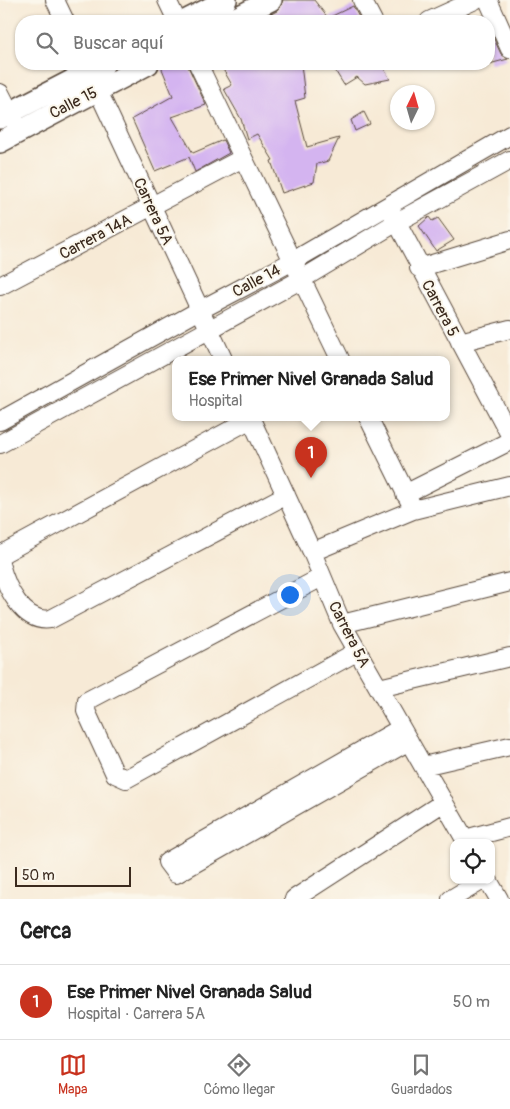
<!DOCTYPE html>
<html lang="es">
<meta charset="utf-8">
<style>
body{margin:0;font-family:Pangolin,sans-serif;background:#f2f2f2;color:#222}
.controls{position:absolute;right:15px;bottom:15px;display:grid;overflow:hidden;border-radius:10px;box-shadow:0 1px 4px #0004}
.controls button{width:45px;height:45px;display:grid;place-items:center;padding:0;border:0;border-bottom:1px solid #e0e0e0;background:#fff;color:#222;font:25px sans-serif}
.compass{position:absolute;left:390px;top:85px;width:45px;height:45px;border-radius:50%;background:#fff;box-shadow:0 1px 4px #0004;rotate:5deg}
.scale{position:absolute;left:15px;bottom:12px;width:116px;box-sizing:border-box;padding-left:5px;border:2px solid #3b2a1e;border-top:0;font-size:14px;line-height:18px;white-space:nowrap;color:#3b2a1e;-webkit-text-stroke:4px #fbf7ec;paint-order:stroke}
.you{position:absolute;left:289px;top:594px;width:18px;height:18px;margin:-12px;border:4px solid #fff;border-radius:50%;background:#1a73e8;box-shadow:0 0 0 8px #1a73e833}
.badge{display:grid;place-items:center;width:32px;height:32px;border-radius:50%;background:#c8321e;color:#fff;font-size:16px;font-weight:700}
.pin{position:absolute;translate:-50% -41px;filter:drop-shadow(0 1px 2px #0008)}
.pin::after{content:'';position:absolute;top:26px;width:18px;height:15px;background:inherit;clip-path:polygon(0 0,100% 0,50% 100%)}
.popup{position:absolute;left:172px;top:356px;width:278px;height:65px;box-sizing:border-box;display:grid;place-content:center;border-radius:10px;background:#fff;filter:drop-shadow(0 1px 4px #0005);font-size:16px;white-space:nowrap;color:#767676}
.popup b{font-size:19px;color:#222}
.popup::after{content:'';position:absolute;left:50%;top:100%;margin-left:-10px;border:10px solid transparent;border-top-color:#fff}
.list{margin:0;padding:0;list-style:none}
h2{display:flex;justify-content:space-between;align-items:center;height:65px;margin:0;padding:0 20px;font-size:21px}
h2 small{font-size:16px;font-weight:400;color:#767676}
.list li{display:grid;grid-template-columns:32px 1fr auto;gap:15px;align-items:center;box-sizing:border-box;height:75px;padding:0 20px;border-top:1px solid #e0e0e0}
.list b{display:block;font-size:19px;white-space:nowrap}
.list p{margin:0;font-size:16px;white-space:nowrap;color:#767676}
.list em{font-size:16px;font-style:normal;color:#767676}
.icon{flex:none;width:28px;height:28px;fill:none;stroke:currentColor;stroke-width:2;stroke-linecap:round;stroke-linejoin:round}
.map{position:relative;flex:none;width:510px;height:899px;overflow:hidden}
.search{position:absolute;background:#fff;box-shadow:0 1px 4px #0004;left:15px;right:15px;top:15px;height:55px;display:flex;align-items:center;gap:12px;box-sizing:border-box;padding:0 18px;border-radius:20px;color:#767676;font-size:19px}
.sheet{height:140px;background:#fff}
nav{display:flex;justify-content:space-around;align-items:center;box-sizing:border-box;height:70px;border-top:1px solid #e0e0e0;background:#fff;font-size:14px;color:#767676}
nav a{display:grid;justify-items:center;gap:2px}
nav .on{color:#c8321e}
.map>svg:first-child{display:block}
</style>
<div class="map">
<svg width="510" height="899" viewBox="0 0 510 899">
<rect width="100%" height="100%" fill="#fbf7ec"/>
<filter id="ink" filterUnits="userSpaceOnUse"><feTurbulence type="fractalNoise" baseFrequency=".02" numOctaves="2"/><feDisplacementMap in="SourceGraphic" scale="10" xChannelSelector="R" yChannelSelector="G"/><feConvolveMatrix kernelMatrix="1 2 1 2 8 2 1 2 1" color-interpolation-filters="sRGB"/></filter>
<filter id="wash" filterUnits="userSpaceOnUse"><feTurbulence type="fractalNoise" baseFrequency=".0096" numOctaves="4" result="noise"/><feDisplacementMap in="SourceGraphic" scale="20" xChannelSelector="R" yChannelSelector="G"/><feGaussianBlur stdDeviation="1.12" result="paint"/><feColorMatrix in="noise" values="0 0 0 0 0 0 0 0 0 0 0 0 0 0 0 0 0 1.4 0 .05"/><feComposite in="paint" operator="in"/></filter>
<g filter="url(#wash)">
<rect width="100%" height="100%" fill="#f7ead6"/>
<g id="blocks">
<!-- building -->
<path fill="#d4b4f0" d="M283 0H314L328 18 353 6 361 21H257L277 11Z
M489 28 501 54 508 59 489 64Z
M160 64H187L206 105 172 117 193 153 223 140 229 153 195 172 189 157 155 171 132 119 173 96Z
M220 64H301L305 98 295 101 307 147 339 138 328 161 317 164 314 182 282 193 271 161 273 160 257 134 247 139 241 119 224 89 232 85Z
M331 64H381L390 79 365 84 357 77 344 85Z
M364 112 370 124 355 131 351 120Z
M429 217 432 221 438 218 454 240 436 251 419 226Z"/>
</g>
</g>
<g filter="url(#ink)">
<use href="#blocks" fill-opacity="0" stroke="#57473a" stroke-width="1"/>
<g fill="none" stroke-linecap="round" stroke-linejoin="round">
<!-- minor casing -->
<g stroke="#57473a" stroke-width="20">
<path id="minor" d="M55 0 65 21
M167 0 177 21
M362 0 373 21
M488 0 510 49
M429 21 475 0
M198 64 340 359
M92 78 223 359
M0 93 16 124
M392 213 510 435
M419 268 510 240
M0 286 243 158
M460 342 510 329
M250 417 312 552 342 624 467 843
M368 417 410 502
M0 421 200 310 293 261 510 135
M0 444 302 279 397 222 510 160
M405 494 510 441
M312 552 413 510 510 486
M0 560 2 554 251 419
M0 564C6 587 23 624 51 619L286 495
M322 577 87 701 86 711 115 774 126 779 358 651
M342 624 510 582
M379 688 510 657
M401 728 167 862 176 874 409 741
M423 766 510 746
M465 839 510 827
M488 880 499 899
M294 899 444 802
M451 899 483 880"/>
</g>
<!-- tertiary casing -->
<g stroke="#57473a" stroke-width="24">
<path id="tertiary" d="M185 21 226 0
M230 21 271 0
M0 118 104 64
M0 142 148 64"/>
</g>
<!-- minor -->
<use href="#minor" stroke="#fff" stroke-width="18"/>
<!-- tertiary -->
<use href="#tertiary" stroke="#fff" stroke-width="21"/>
</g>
</g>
<g text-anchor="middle" stroke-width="4" stroke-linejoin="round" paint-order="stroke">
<!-- street labels -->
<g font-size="16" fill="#3b2a1e" stroke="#fbf7ec">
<text transform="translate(73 102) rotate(-27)" y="6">Calle 15</text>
<text transform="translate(154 211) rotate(65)" y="6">Carrera 5A</text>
<text transform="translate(95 236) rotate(-28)" y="6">Carrera 14A</text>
<text transform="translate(256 280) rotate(-28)" y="6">Calle 14</text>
<text transform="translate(441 308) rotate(62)" y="6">Carrera 5</text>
<text transform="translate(350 634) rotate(63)" y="6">Carrera 5A</text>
</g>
</g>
</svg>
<div class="controls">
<button><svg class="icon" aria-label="locate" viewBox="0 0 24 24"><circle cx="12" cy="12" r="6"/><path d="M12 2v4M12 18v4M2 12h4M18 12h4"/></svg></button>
</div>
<svg class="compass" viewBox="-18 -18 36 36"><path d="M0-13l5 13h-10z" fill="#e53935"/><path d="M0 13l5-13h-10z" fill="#767676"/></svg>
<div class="scale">50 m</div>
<div class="you"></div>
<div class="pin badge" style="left:311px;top:478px">1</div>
<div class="popup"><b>Ese Primer Nivel Granada Salud</b>Hospital</div>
<div class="search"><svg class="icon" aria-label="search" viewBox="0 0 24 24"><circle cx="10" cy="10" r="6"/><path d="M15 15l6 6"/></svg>Buscar aquí</div>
</div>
<section class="sheet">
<h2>Cerca<small></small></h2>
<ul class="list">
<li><span class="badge">1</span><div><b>Ese Primer Nivel Granada Salud</b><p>Hospital · Carrera 5A</p></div><em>50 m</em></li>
</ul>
</section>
<nav>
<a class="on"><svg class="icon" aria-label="map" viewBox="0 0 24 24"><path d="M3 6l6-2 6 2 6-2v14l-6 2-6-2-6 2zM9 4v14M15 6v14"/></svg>Mapa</a>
<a><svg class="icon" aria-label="directions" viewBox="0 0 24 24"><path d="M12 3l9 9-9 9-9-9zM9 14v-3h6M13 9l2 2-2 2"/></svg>Cómo llegar</a>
<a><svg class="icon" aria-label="saved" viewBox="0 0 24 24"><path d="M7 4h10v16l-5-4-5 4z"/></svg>Guardados</a>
</nav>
